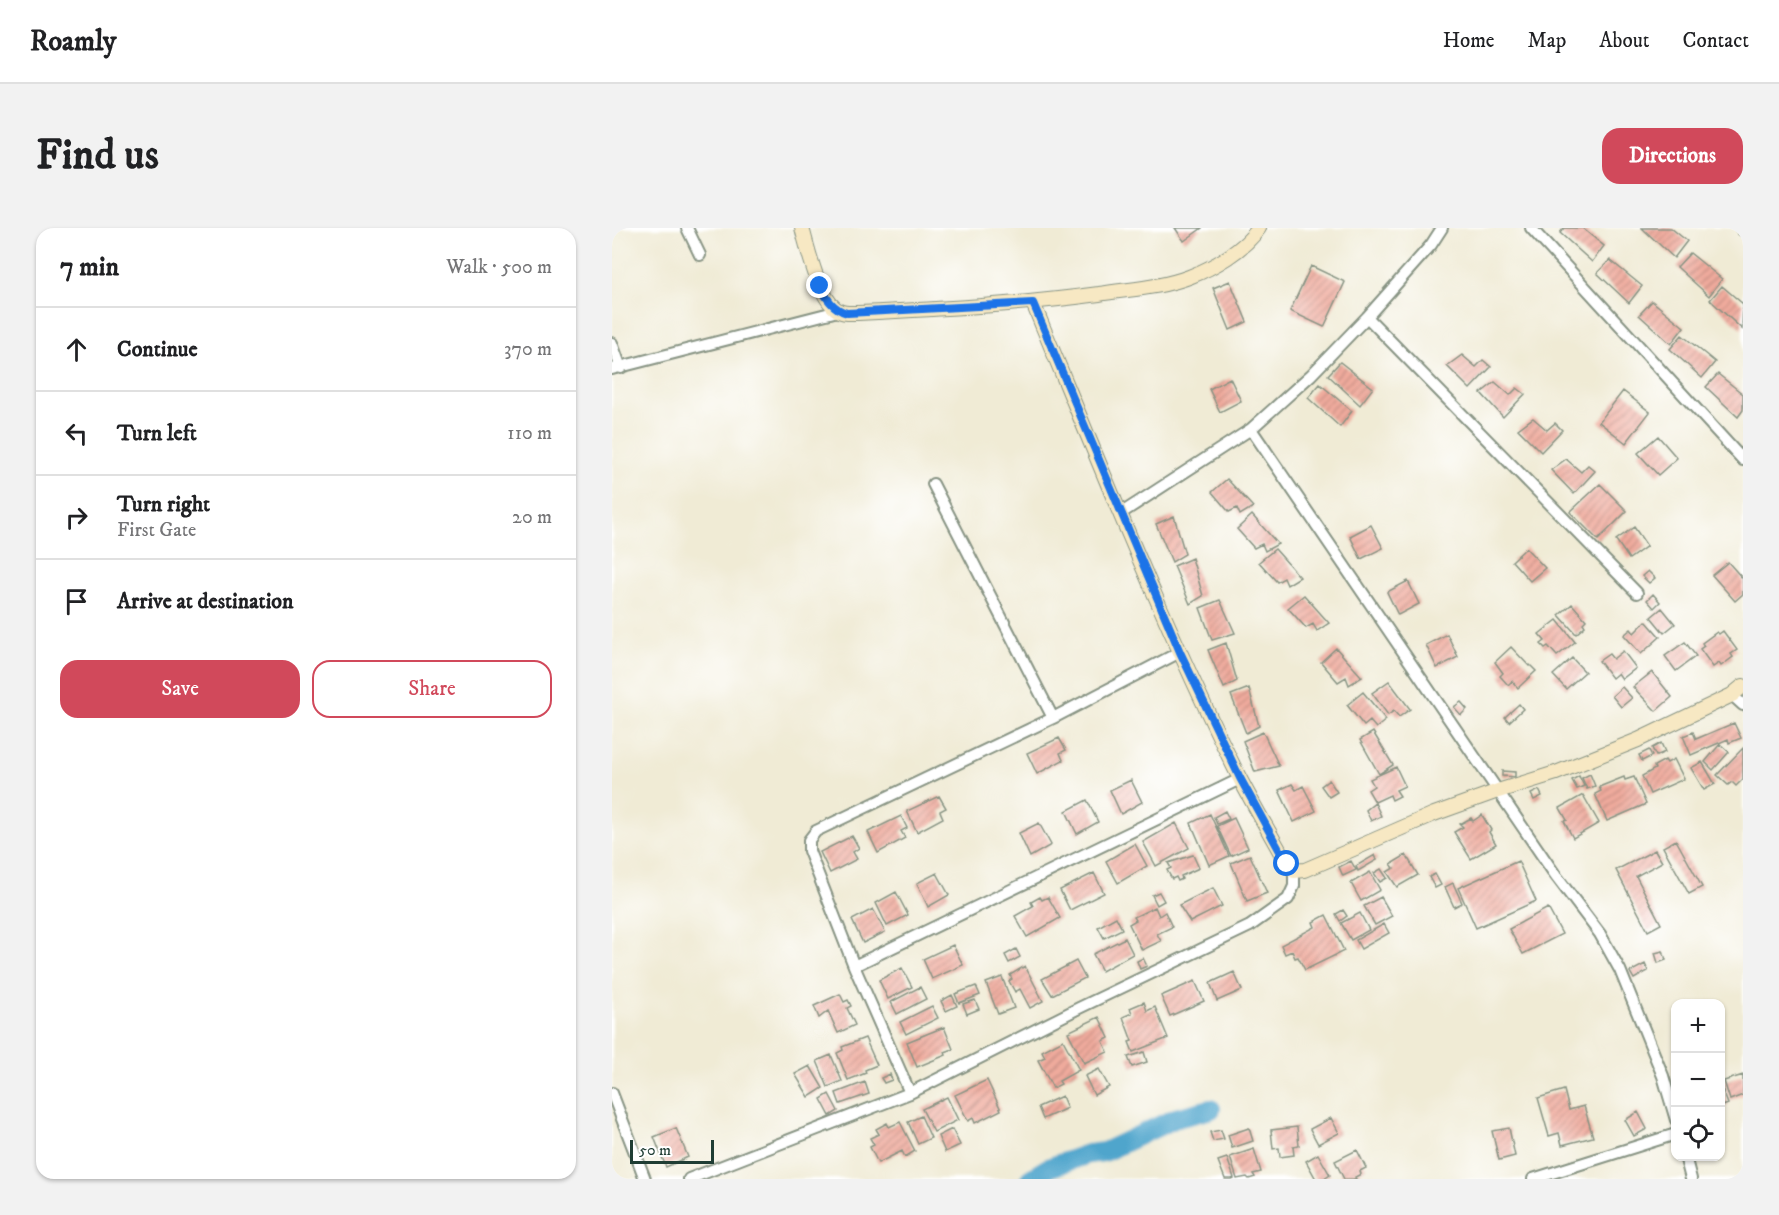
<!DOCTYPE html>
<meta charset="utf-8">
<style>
body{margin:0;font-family:"IM FELL DW Pica",serif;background:#f2f2f2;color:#202124}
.controls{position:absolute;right:18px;bottom:18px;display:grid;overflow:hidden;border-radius:12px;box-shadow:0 2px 4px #0004}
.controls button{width:54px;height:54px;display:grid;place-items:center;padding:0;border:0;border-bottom:2px solid #e0e0e0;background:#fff;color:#202124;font:30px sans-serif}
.scale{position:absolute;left:18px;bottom:15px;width:84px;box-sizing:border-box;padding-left:6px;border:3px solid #1f3d34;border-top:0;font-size:16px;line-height:21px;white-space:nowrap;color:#1f3d34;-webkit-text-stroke:4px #fff;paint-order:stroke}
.stop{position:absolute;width:18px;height:18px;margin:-14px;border:4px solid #1a73e8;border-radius:50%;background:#fff}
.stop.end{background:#1a73e8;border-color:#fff;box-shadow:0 2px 6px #0008}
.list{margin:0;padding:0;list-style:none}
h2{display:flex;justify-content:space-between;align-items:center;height:78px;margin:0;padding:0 24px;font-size:26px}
h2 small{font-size:20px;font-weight:400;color:#757577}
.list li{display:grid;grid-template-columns:39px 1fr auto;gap:18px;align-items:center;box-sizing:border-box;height:84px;padding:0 24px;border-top:2px solid #e0e0e0}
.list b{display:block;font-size:22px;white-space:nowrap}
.list p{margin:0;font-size:20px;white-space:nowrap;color:#757577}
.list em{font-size:20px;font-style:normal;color:#757577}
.actions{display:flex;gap:12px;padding:18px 24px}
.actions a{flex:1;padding:14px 0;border:2px solid #d1495b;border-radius:18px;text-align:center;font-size:21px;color:#d1495b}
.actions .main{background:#d1495b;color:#fff}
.icon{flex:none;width:33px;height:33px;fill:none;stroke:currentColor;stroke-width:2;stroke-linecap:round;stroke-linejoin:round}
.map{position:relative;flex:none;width:1131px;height:951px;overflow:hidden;border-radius:18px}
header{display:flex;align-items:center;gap:36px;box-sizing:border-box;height:84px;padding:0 30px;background:#fff;border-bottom:2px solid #e0e0e0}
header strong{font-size:28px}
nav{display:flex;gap:33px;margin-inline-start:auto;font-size:21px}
.intro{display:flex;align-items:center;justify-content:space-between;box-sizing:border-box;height:144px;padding:0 36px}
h1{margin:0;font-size:42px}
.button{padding:15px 27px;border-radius:18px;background:#d1495b;color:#fff;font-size:21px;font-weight:700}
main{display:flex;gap:36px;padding:0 36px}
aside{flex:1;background:#fff;border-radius:18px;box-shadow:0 2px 4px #0004}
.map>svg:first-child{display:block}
</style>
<header>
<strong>Roamly</strong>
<nav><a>Home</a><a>Map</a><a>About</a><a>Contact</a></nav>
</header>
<div class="intro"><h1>Find us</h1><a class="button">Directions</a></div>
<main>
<aside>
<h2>7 min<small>Walk · 500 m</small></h2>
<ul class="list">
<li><svg class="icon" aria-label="ahead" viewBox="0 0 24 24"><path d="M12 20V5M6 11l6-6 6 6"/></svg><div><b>Continue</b></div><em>370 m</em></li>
<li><svg class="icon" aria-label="left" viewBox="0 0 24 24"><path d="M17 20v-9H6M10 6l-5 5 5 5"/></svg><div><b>Turn left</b></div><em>110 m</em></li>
<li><svg class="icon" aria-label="right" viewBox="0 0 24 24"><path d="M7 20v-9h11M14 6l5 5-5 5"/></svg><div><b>Turn right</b><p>First Gate</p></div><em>20 m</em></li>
<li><svg class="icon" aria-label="arrive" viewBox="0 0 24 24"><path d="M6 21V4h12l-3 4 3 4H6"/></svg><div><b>Arrive at destination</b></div></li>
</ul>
<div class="actions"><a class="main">Save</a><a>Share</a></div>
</aside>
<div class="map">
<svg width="1131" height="951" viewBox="0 0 1131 951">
<defs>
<pattern id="building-hatch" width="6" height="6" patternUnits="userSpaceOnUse" patternTransform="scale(1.5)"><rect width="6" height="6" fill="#f0ab9d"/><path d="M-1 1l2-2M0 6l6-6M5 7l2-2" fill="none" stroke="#c28c81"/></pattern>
</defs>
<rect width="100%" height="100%" fill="#fff"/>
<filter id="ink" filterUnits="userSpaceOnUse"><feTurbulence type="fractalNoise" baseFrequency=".0167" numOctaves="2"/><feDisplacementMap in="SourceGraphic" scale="12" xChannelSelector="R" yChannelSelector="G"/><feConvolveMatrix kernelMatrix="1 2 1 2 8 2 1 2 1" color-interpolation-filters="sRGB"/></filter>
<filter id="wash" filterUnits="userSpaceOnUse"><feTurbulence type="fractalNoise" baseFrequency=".008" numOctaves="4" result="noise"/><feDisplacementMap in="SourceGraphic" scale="24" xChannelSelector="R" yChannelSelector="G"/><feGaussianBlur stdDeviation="1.35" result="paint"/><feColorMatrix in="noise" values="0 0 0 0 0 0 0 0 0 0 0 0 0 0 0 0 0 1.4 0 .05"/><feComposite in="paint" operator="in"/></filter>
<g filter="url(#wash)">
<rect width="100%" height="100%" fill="#f0ebd5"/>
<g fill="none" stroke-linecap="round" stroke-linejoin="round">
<!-- river -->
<path stroke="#50a5cc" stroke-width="20" d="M418 951 436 940 476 926 492 924 564 890 599 881"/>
</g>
<g id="blocks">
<!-- building -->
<path fill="url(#building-hatch)" d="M563 0H590L572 13Z
M952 0H970L992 18 980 34 948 5Z
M1030 0H1059L1075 13 1062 30Z
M1078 25 1110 51 1097 68 1065 39Z
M998 32 1030 58 1017 75 985 45Z
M699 38 733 54 712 99 678 83Z
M618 53 635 94 618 102 601 60Z
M1110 58 1131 76 1130 101 1098 72Z
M1040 73 1072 99 1059 116 1027 87Z
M1070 107 1103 134 1090 150 1058 121Z
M850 127 864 139 871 132 879 139 858 161 835 138Z
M728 134 761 160 748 177 716 147Z
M1106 146 1131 166V182L1126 189 1094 159Z
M618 150 629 173 608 184 597 161Z
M883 154 898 167 905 160 913 166 891 189 869 165Z
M708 156 740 183 728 199 696 170Z
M1011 163 1038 184 1014 215 987 194Z
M921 190 935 202 943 195 950 202 929 224 906 201Z
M1046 208 1065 230 1046 247 1026 225Z
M954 231 969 244 976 237 983 243 962 266 939 242Z
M615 251 641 279 628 287 625 280 617 284 600 264Z
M988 256 1015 283 986 312 958 284Z
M640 287 666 316 653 323 650 316 642 320 625 301Z
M562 288 573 326 560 334 544 296Z
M759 297 771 320 749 331 738 308Z
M1022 299 1035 318 1017 331 1004 312Z
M914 320 933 340 918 353 900 333Z
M663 321 688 349 675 357 672 350 665 354 647 334Z
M580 330 591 368 578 376 562 338Z
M1116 334 1131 351V366L1123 373 1100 347Z
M1036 343 1043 350 1037 355 1030 348Z
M796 353 807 376 786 387 775 364Z
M1041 366 1048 374 1042 380 1035 372Z
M692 367 717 395 705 403 701 396 694 400 676 380Z
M608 372 623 405 600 412 588 380Z
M960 376 974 392 971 395 973 398 964 406 947 387Z
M1050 380 1063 396 1052 405 1039 389Z
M945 392 963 414 945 428 936 418 933 420 929 416 933 413 927 406Z
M1034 393 1048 409 1029 426 1012 407 1019 401 1022 405Z
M1111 403 1125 422 1119 426 1121 429 1109 438 1107 435 1101 439 1088 421 1092 418 1090 415 1105 404 1107 406Z
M835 406 846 429 825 440 814 417Z
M1073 414 1084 428 1064 443 1053 428Z
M614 415 625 453 612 460 596 422Z
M899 419 917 438 918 437 924 443 906 460 900 453 896 457 888 448 891 445 883 434Z
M724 420 750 449 737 457 734 449 726 454 709 434Z
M1011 423 1024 440 1010 451 1006 445 1000 450 987 433 997 426 1001 431Z
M960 430 973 444 954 461 941 447Z
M1040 444 1060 469 1044 483 1021 459Z
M777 453 798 481 787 489 782 483 776 487 760 465Z
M1010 459 1020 470 1009 479 1000 468Z
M637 460 647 498 634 505 619 467Z
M751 464 774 492 764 500 758 493 752 498 735 477Z
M849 474 855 481 849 487 842 479Z
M907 476 911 481 897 494 893 489Z
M1122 495 1129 510 1117 515 1116 511 1079 527 1071 508 1081 504 1084 511Z
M651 504 667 538 643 544 631 513Z
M761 504 781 537 767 546 748 512Z
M447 510 454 522 448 525 451 532 425 546 415 525Z
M1049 515 1053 524 1044 528 1040 520Z
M1108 516 1117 524 1101 542 1093 534Z
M1131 520V551L1124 558 1120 554 1116 557 1105 547Z
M1037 522 1040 528 1030 533 1027 527Z
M1062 531 1072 551 1038 566 1030 548 1043 541 1042 538 1053 532 1055 535Z
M1090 534 1103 556 1092 562 1079 540Z
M784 539 793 558 784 562 788 568 780 572 778 567 763 574 756 562 762 558 758 551Z
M890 543 903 544V549L890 548Z
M978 546 983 558 975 561 970 550Z
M967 548 972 558 965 561 960 552Z
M1012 549 1013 552 1022 549 1034 576 995 593 983 566 989 563 987 559Z
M519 552 530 574 509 586 498 562Z
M717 552 725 564 717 569 709 558Z
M680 556 684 562 691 558 704 583 682 594 667 562Z
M927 562 930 568 922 572 919 566Z
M971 567 987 595 961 610 952 593 955 592 948 580Z
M327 568 334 580 328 583 331 590 305 604 295 583Z
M475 572 486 594 465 606 454 583Z
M763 575 769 588 759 593 754 582Z
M613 583 617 591 605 596 602 589Z
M598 586 617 628 597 637 579 595Z
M870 587 879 602 877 604 884 616 859 631 842 604 851 599 848 596 859 590 861 593Z
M289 588 295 600 289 603 293 610 266 625 256 604Z
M622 590 636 620 619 628 605 598Z
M427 595 439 617 418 629 407 605Z
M564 595 577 620 544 638 531 614Z
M240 608 247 620 241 624 245 631 218 645 208 624Z
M1064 612 1090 659 1077 666 1051 619Z
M523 616 535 638 506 655 494 633Z
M1043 622 1050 634 1024 648 1049 696 1036 703 1004 642Z
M581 627 587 640 569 648 570 651 566 653 564 649 560 651 555 642 559 640 556 635Z
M638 627 655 665 635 673 619 635Z
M763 627 765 632 746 643 744 638Z
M794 627 806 647 785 659 775 644 782 640 779 636Z
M739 633 744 642 731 648 727 639Z
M906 633 924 673 864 700 846 660Z
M769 641 775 650 768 654 762 645Z
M758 644 768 662 749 673 739 655Z
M325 645 337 667 316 679 305 655Z
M482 645 492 665 458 682 448 662Z
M823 646 829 657 823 660 817 649Z
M841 655 850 675 842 679 833 659Z
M601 660 610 678 578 694 567 677Z
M284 664 296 687 275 698 264 675Z
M547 664 552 673 545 677 540 667Z
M428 669 430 672 436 669 448 690 415 709 403 688 421 678 419 674Z
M769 669 780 688 763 697 752 678Z
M543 679 547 688 553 684 560 699 545 706 549 713 530 722 517 696 524 692 522 689Z
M936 680 950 706 911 726 897 701Z
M261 681 273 704 251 715 240 692Z
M731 682 735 688 728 693 724 686Z
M748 685 757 702 739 712 729 695Z
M714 687 732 723 693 742 686 729 683 730 680 723 673 726 669 717 703 699 701 694Z
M504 689 510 701 492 710 486 699Z
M772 696 777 705 749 721 744 712Z
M513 710 521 726 490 743 481 726Z
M341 717 351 737 320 751 311 731Z
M404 721 408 729 397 735 393 727Z
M1051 723 1054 732 1046 735 1043 725Z
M531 730 535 738 528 741 525 733Z
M464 733 473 750 440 767 430 751Z
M1033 736 1036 743 1022 751 1018 744Z
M413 738 431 773 418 780 408 761 403 764 397 753 400 751 398 747Z
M290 740 300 759 276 771 267 752Z
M622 744 630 762 605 773 598 755Z
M390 749 402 780 386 786 374 755Z
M583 753 592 773 558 788 549 768Z
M364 758 368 767 347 775 343 766Z
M308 759 314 771 285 786 279 774Z
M228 766 232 774 236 772 239 778 235 780 243 797 226 805 216 783 207 790 202 778Z
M340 767 345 778 334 783 329 773Z
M363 772 367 781 355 786 351 776Z
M532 774 535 783 543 779 556 810 521 824 517 814 520 813 511 789 520 785 518 780Z
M320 778 326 790 294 806 288 794Z
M487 789 497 810 491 813 496 824 472 835 456 804Z
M332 799 341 821 333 824 334 827 305 839 295 814Z
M253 810 265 837 253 842 254 845 236 852 225 825 231 822 230 819Z
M451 812 467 842 447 853 449 856 441 860 426 832 433 829 430 823Z
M532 824 535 834 520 839 516 829Z
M219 827 230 853 216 859 205 833Z
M198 838 211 860 197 869 183 846Z
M487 841 497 859 482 867 473 848Z
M278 846 280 852 272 855 269 850Z
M1131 847V867L1118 872 1112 853Z
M375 852 389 882 363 895 361 890 356 893 343 867Z
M253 854 257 866 228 876 224 865Z
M1108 855 1116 876 1108 879Z
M952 862 957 882 972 878 981 909 950 917 947 905 937 908 926 870Z
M217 866 226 883 218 888 209 871Z
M450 868 455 880 431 891 426 879Z
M335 869 346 892 322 904 310 881Z
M1026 884 1035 901 1022 908 1013 892Z
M309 888 319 910 306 916 296 894Z
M719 890 727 905 706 916 698 901Z
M288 894 303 923 293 929 290 923 266 935 258 919 262 917 258 910 267 906 264 901 275 895 277 899Z
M685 899 687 918 681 919 682 927 668 929 667 920 661 921 659 902Z
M64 900 76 929 54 939 42 909Z
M637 900 641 913 620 920 616 907Z
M897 900 903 928 887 932 880 903Z
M340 901 348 917 333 924 326 908Z
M609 902 612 911 601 913 598 904Z
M642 921 649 944 641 946 643 949 637 951 635 949 625 951 618 929Z
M745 922 754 940 748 943 749 946 743 949 744 951H732L723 933Z
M706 926 718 947 712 951H704L694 933Z
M615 930 622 950 620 951H613L606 933Z"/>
</g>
</g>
<g filter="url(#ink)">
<use href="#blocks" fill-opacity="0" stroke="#889484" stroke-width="1.5"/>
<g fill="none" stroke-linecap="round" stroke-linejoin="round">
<!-- street casing -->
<g stroke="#889484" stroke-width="14">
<path id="street" d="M75 0 88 27
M919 0 1131 232
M755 89 1025 365
M0 115 9 140
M0 141 226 83
M639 201 944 648 988 706 1008 742 1051 848 1064 892
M321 256 441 490
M508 286 639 201 699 147 755 89 819 17 830 0
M1120 467 1131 477
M242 738 628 551
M0 865 33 951
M298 865 242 738 197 623V612L204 603 441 490 568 424
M1073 928 1079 951
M77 951 298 865 467 780 638 698 676 671 682 658V643
M921 951 1064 906"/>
</g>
<!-- secondary casing -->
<g stroke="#889484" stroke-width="16">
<path id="secondary" d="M190 0C196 21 207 72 227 83 233 86 240 85 246 85 327 81 407 77 487 66 517 61 548 60 577 49 601 40 632 22 647 0
M1130 0 1131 1
M421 75C487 234 550 394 627 549 642 578 659 607 675 636L682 643 693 642 822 586 886 563 944 545 1026 512 1120 467 1131 458"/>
</g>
<!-- street -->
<use href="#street" stroke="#fff" stroke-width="10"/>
<!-- secondary -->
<use href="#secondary" stroke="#f7e8c3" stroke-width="14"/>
</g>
</g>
<g fill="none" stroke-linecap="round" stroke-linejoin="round" filter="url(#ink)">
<!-- route -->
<path stroke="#1a73e8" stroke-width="8" d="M208 58C215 71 221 81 235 85L421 75 568 424 628 550 675 636"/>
</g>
</svg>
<div class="controls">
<button>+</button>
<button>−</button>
<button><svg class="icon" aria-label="locate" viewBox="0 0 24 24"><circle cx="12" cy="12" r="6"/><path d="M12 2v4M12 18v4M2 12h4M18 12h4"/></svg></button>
</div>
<div class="scale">50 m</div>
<div class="stop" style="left:675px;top:636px"></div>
<div class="stop end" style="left:208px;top:58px"></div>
</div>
</main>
